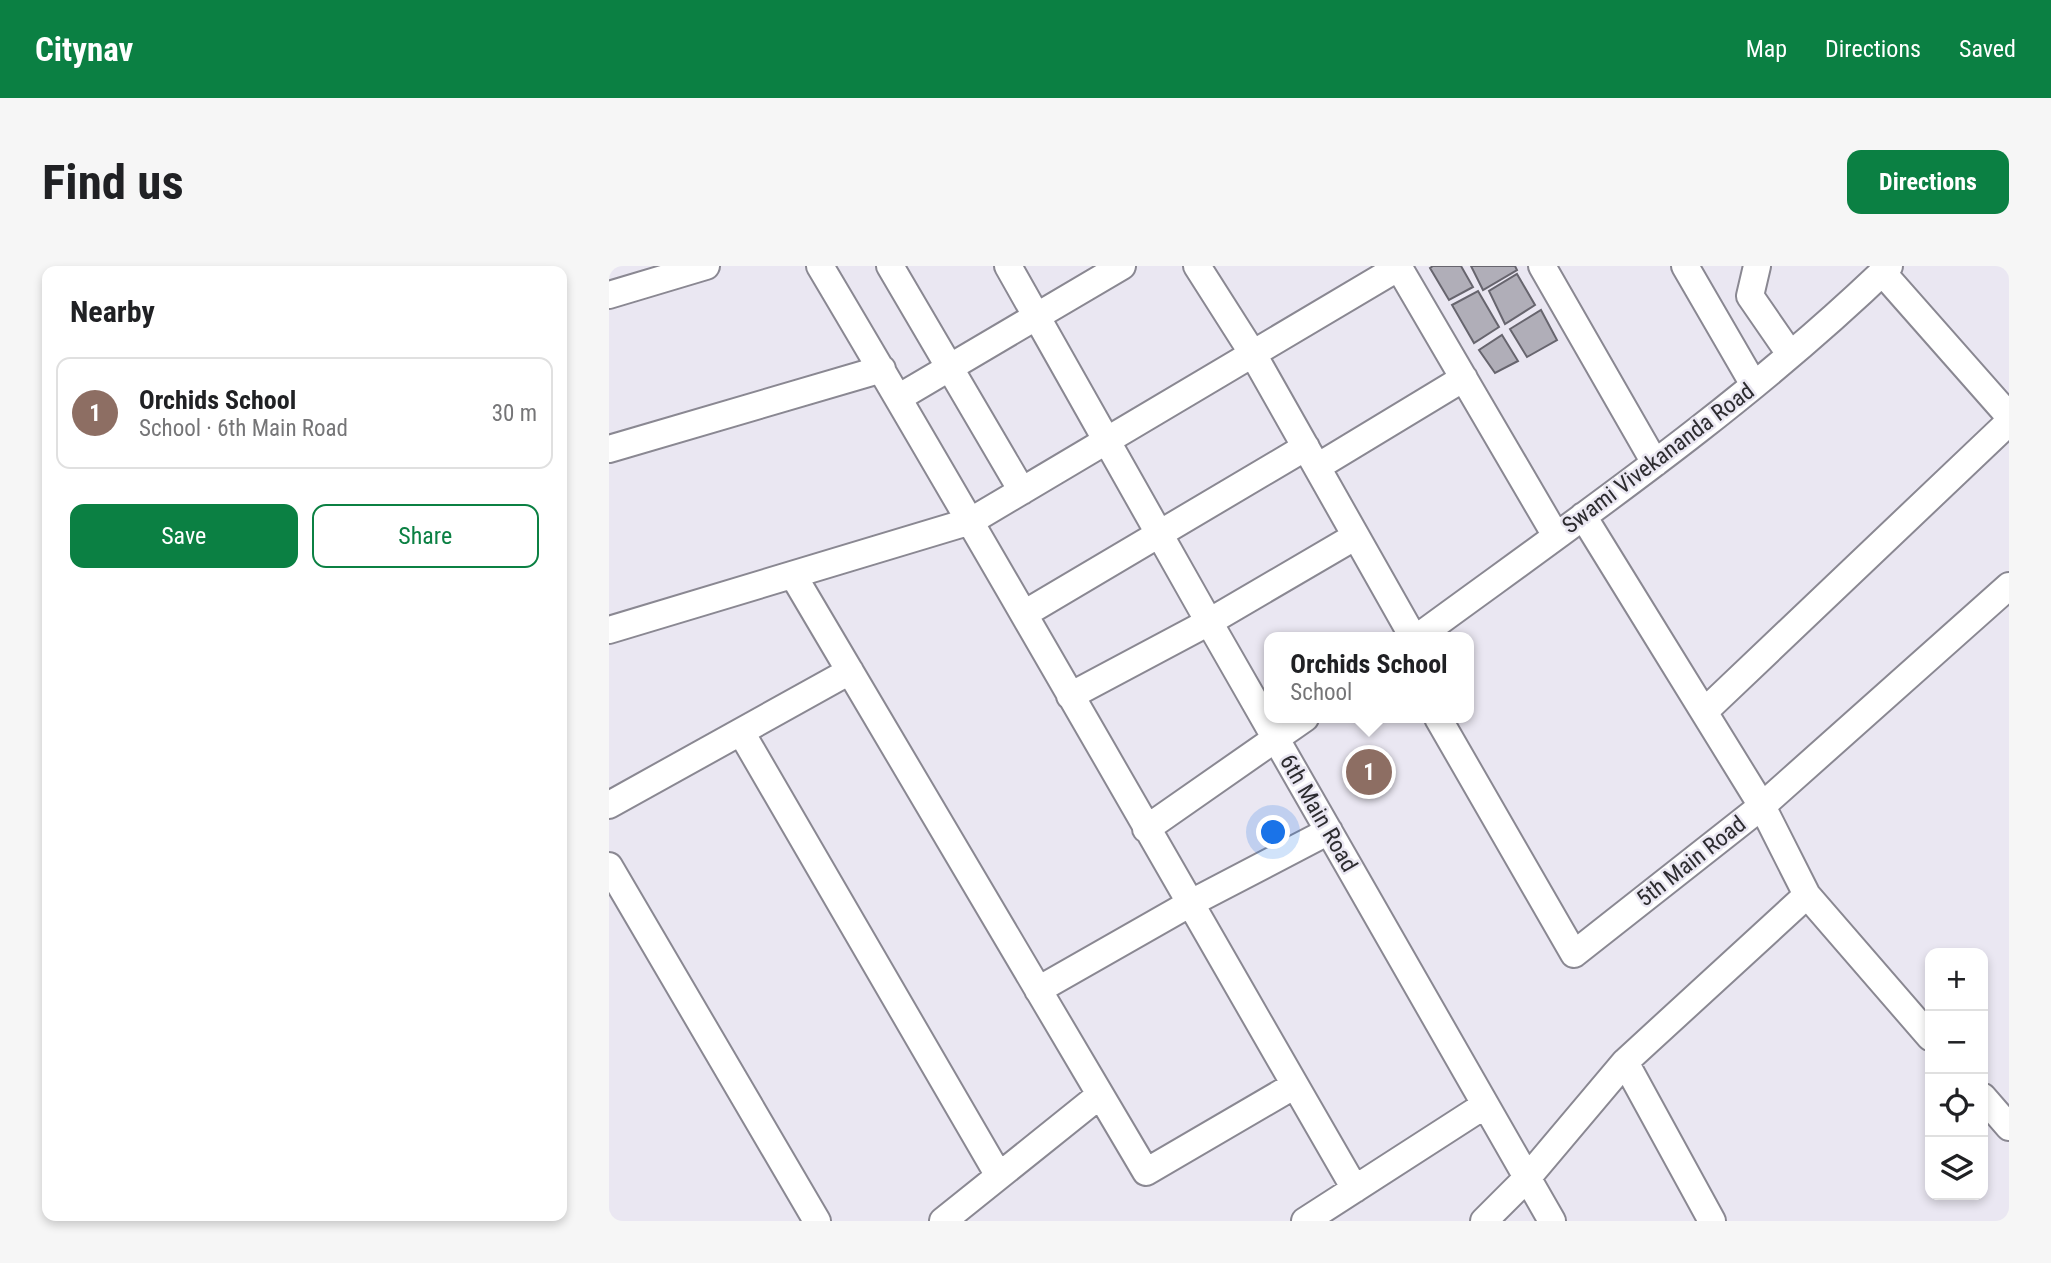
<!DOCTYPE html>
<meta charset="utf-8">
<style>
body{margin:0;font-family:"Roboto Condensed",sans-serif;background:#f6f6f6;color:#202124}
.controls{position:absolute;right:21px;bottom:21px;display:grid;overflow:hidden;border-radius:14px;box-shadow:0 4px 10px #0003}
.controls button{width:63px;height:63px;display:grid;place-items:center;padding:0;border:0;border-bottom:2px solid #e0e0e0;background:#fff;color:#202124;font:35px sans-serif}
.you{position:absolute;left:665px;top:567px;width:24px;height:24px;margin:-18px;border:5px solid #fff;border-radius:50%;background:#1a73e8;box-shadow:0 0 0 10px #1a73e833}
.badge{display:grid;place-items:center;width:46px;height:46px;border-radius:50%;background:#0b8043;color:#fff;font-size:23px;font-weight:700}
.pin{position:absolute;translate:-50% -50%;border:4px solid #fff;box-shadow:0 2px 7px #0006}
.popup{position:absolute;left:655px;top:366px;width:210px;height:91px;box-sizing:border-box;display:grid;place-content:center;border-radius:14px;background:#fff;filter:drop-shadow(0 2px 5px #0005);font-size:23px;white-space:nowrap;color:#757577}
.popup b{font-size:26px;color:#202124}
.popup::after{content:'';position:absolute;left:50%;top:100%;margin-left:-14px;border:14px solid transparent;border-top-color:#fff}
.list{margin:0;padding:0;list-style:none}
h2{display:flex;justify-content:space-between;align-items:center;height:91px;margin:0;padding:0 28px;font-size:30px}
h2 small{font-size:23px;font-weight:400;color:#757577}
.list li{display:grid;grid-template-columns:46px 1fr auto;gap:21px;align-items:center;box-sizing:border-box;height:112px;margin:0 14px 14px;padding:0 14px;border:2px solid #e0e0e0;border-radius:14px}
.list b{display:block;font-size:26px;white-space:nowrap}
.list p{margin:0;font-size:23px;white-space:nowrap;color:#757577}
.list em{font-size:23px;font-style:normal;color:#757577}
.actions{display:flex;gap:14px;padding:21px 28px}
.actions a{flex:1;padding:16px 0;border:2px solid #0b8043;border-radius:14px;text-align:center;font-size:24px;color:#0b8043}
.actions .main{background:#0b8043;color:#fff}
.icon{flex:none;width:38px;height:38px;fill:none;stroke:currentColor;stroke-width:2;stroke-linecap:round;stroke-linejoin:round}
.map{position:relative;flex:none;width:1400px;height:955px;overflow:hidden;border-radius:14px}
header{display:flex;align-items:center;gap:42px;box-sizing:border-box;height:98px;padding:0 35px;background:#0b8043;color:#fff}
header strong{font-size:33px}
nav{display:flex;gap:38px;margin-inline-start:auto;font-size:24px}
.intro{display:flex;align-items:center;justify-content:space-between;box-sizing:border-box;height:168px;padding:0 42px}
h1{margin:0;font-size:49px}
.button{padding:18px 32px;border-radius:14px;background:#0b8043;color:#fff;font-size:24px;font-weight:700}
main{display:flex;gap:42px;padding:0 42px}
aside{flex:1;background:#fff;border-radius:14px;box-shadow:0 4px 10px #0003}
.map>svg:first-child{display:block}
</style>
<header>
<strong>Citynav</strong>
<nav><a>Map</a><a>Directions</a><a>Saved</a></nav>
</header>
<div class="intro"><h1>Find us</h1><a class="button">Directions</a></div>
<main>
<aside>
<h2>Nearby<small></small></h2>
<ul class="list">
<li><span class="badge" style="background:#8d6e63">1</span><div><b>Orchids School</b><p>School · 6th Main Road</p></div><em>30 m</em></li>
</ul>
<div class="actions"><a class="main">Save</a><a>Share</a></div>
</aside>
<div class="map">
<svg width="1400" height="955" viewBox="0 0 1400 955">
<rect width="100%" height="100%" fill="#eae7f2"/>
<!-- building -->
<path fill="#b0aeb8" stroke="#67656e" stroke-width="2" d="M824 0H852L864 21 840 34 821 2Z
M862 0H906L908 4 874 24Z
M908 8 926 39 896 58 880 25Z
M869 25 890 61 865 77 843 39Z
M932 44 948 74 918 91 901 63Z
M893 69 909 95 886 107 870 84Z"/>
<g fill="none" stroke-linecap="round" stroke-linejoin="round">
<!-- street casing -->
<g stroke="#8a8892" stroke-width="30">
<path id="street" d="M211 0C393 306 568 615 746 923
M281 0 413 225
M399 0 600 356 943 955
M588 0 644 88 804 371
M789 0 947 270
M933 0 1046 197
M1076 0 1145 119
M1148 0 1141 30 1181 88
M1273 6 1400 150
M0 29 97 0
M289 132 513 0
M0 183 273 103
M708 201 855 112
M974 250 1153 540 1198 629
M184 309 537 906 686 819
M415 348 697 181
M0 364 362 255 790 1
M809 371C970 253 1136 139 1280 0
M461 430 600 356 747 270
M1095 446 1400 156
M829 452 965 688 1153 540 1400 320
M132 466 390 910
M0 539 241 405
M537 563 696 452
M0 600 208 955
M429 724 580 638 720 565
M1016 796 1103 955
M1374 831 1400 861
M334 955 491 829
M696 955 876 839
M875 955 919 911 1016 796 1198 629 1321 771"/>
</g>
<!-- street -->
<use href="#street" stroke="#fff" stroke-width="26"/>
</g>
<g text-anchor="middle" stroke-width="5" stroke-linejoin="round" paint-order="stroke">
<!-- street labels -->
<g font-size="23" fill="#2d2c30" stroke="#eae7f2">
<text transform="translate(1049 192) rotate(-37)" y="8">Swami Vivekananda Road</text>
<text transform="translate(710 547) rotate(60)" y="8">6th Main Road</text>
<text transform="translate(1082 595) rotate(-38)" y="8">5th Main Road</text>
</g>
</g>
</svg>
<div class="controls">
<button>+</button>
<button>−</button>
<button><svg class="icon" aria-label="locate" viewBox="0 0 24 24"><circle cx="12" cy="12" r="6"/><path d="M12 2v4M12 18v4M2 12h4M18 12h4"/></svg></button>
<button><svg class="icon" aria-label="layers" viewBox="0 0 24 24"><path d="M12 4l9 5-9 5-9-5zM3 14l9 5 9-5"/></svg></button>
</div>
<div class="you"></div>
<div class="pin badge" style="left:760px;top:506px;background:#8d6e63">1</div>
<div class="popup"><b>Orchids School</b>School</div>
</div>
</main>
